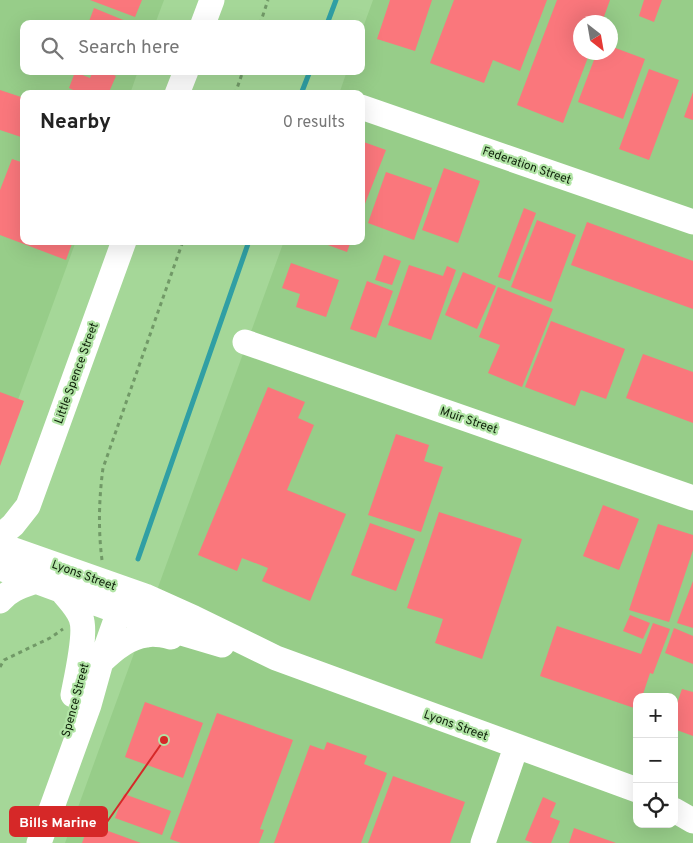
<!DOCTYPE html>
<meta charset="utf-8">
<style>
body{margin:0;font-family:Overpass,sans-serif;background:#f2f2f2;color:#222}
.controls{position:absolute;right:15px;bottom:15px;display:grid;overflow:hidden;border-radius:10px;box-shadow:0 5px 20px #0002}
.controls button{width:45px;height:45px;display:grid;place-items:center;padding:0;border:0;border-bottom:1px solid #e0e0e0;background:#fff;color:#222;font:25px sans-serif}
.compass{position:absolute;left:573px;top:15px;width:45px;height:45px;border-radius:50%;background:#fff;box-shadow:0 5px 20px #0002;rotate:149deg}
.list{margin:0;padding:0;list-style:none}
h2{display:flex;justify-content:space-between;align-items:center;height:65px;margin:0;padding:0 20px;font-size:21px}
h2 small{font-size:16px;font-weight:400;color:#767676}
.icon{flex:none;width:28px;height:28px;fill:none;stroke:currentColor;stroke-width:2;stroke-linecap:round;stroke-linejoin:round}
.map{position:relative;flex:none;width:693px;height:843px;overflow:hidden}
.search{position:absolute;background:#fff;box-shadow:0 5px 20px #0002;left:20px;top:20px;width:345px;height:55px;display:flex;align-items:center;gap:12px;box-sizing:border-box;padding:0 18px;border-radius:10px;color:#767676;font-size:19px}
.panel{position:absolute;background:#fff;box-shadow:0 5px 20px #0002;left:20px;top:90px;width:345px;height:155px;border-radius:10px}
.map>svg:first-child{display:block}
</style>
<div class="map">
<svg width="693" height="843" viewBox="0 0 693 843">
<rect width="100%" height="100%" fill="#a5d798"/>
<!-- built -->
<path fill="#97cd89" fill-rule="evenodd" d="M0 0H164L155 24H24V71H138L130 94H24V241H76L0 449Z
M373 0H693V843H65L284 241H361V94H339L347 71H361V33ZM580 22H610V52H580ZM637 697H674V824H637Z"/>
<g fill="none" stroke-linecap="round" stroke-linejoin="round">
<!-- stream -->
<path stroke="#309fa4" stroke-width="5" d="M327 24 336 0
M301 94 310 71
M138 559 249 241"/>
</g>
<!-- building -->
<path fill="#fa777c" d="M90 0H142L135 17Z
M390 0H432L415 51 377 39Z
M454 0H547L520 71 493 60 484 83 430 63Z
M557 0H610L602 22H580V52H590L563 123 517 105Z
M644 0H662L654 22 639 16Z
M94 8 133 24H88Z
M610 46 645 59 623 119 578 102 597 52H610Z
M649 69 679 80 649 160 619 149Z
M93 71H105L116 76 109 92 114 94H71L73 90 69 88 75 72 90 78Z
M0 90 24 98V138L0 130Z
M693 92V120L684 117Z
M361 141 386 150 361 214Z
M12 159 24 163V241H73L66 260 0 235V190Z
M444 168 480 181 458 243 422 230Z
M386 172 432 188 414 240 368 223Z
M524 208 536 213 510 281 498 277Z
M537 220 576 235 551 302 511 287Z
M587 222 693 261V309L571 265Z
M317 241H351L347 252Z
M384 255 401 261 392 285 375 280Z
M291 263 339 280 326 317 296 307 300 294 282 288Z
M409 265 443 276 447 266 456 270 431 340 388 325Z
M463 272 496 286 477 329 445 315Z
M367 281 393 291 376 338 350 329Z
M498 287 553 309 522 387 488 373 500 345 479 337Z
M551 321 625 349 606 399 581 390 575 406 525 387Z
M643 354 693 372V423L626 398Z
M268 387 305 402 298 418 314 425 287 490 346 514 310 601 262 581 268 568 242 558 237 571 198 555Z
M0 392 24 401 0 466Z
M396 434 429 445 424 461 443 467 421 532 368 515Z
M603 505 639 519 619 570 583 556Z
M439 512 522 539 482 659 435 643 443 619 407 608Z
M370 523 415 539 396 591 351 575Z
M658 524 693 535V550L669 622 629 610Z
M693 581V628L677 623Z
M630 615 650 623 643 639 623 631Z
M653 623 670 629 653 674 650 673 642 697H637V709L540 676 557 626 641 654Z
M674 628 693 636V664L665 653Z
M682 689 693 692V736L674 729V712Z
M145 702 203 723 183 778 125 757Z
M217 713 293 740 260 829 264 830 259 843H181L170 839Z
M327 742 367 756 364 764 387 773 361 843H274L310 745 324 750Z
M393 776 465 802 450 843H368Z
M124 794 171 811 162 835 115 818Z
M543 797 556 803 550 817 560 821 551 843H533L525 840Z
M89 824 141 843H82Z
M574 828 616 843H569Z"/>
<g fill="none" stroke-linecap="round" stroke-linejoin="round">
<!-- path -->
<path stroke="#719967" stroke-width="3" stroke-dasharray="4 4" stroke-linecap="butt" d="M260 24 268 0
M235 94 243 71
M102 560C98 529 99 498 103 468L183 241
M0 667 4 660 50 638 63 629"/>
<!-- minor -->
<path stroke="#fff" stroke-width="25" d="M203 24 212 0
M177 94 186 71
M361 107 693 222
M245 342 693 498
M0 536 13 525 28 506 124 241
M0 545 145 596 194 618 276 658 637 790
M0 568 158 626 222 645
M61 590C68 599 77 607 81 618 87 633 76 679 73 695
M0 601C10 589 22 586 36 581
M101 662C113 650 129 637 146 635 154 633 163 635 171 637
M674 810 693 821
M39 843 89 705 101 662 124 597
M483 843 516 747"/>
</g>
<g text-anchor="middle" stroke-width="4.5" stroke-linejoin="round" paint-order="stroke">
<!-- street labels -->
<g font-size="12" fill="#0e2109" stroke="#b1e4a5">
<text transform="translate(527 165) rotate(19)" y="4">Federation Street</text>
<text transform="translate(76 373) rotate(-70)" y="4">Little Spence Street</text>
<text transform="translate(469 420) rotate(19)" y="4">Muir Street</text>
<text transform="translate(84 575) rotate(20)" y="4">Lyons Street</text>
<text transform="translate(75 700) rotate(-75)" y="4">Spence Street</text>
<text transform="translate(456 725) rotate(20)" y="4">Lyons Street</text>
</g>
</g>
<!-- callouts -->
<path fill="none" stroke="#d62828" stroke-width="2" d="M164 740L107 822"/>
<circle fill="#d62828" stroke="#b1e4a5" stroke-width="2" cx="164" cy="740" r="5"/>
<rect fill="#d62828" stroke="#d62828" stroke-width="2" x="10" y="807" width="97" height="29" rx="5"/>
<g font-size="14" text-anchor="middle" font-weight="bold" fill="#fff">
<text x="58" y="827">Bills Marine</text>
</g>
</svg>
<div class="controls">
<button>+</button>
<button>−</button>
<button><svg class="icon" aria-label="locate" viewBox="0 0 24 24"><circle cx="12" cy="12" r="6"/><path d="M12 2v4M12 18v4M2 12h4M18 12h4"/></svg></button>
</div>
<svg class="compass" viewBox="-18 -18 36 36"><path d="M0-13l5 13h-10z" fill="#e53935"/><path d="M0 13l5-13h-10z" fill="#767676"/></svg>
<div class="search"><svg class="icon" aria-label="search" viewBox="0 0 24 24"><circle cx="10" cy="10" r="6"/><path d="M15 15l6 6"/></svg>Search here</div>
<section class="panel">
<h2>Nearby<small>0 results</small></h2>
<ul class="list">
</ul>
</section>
</div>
